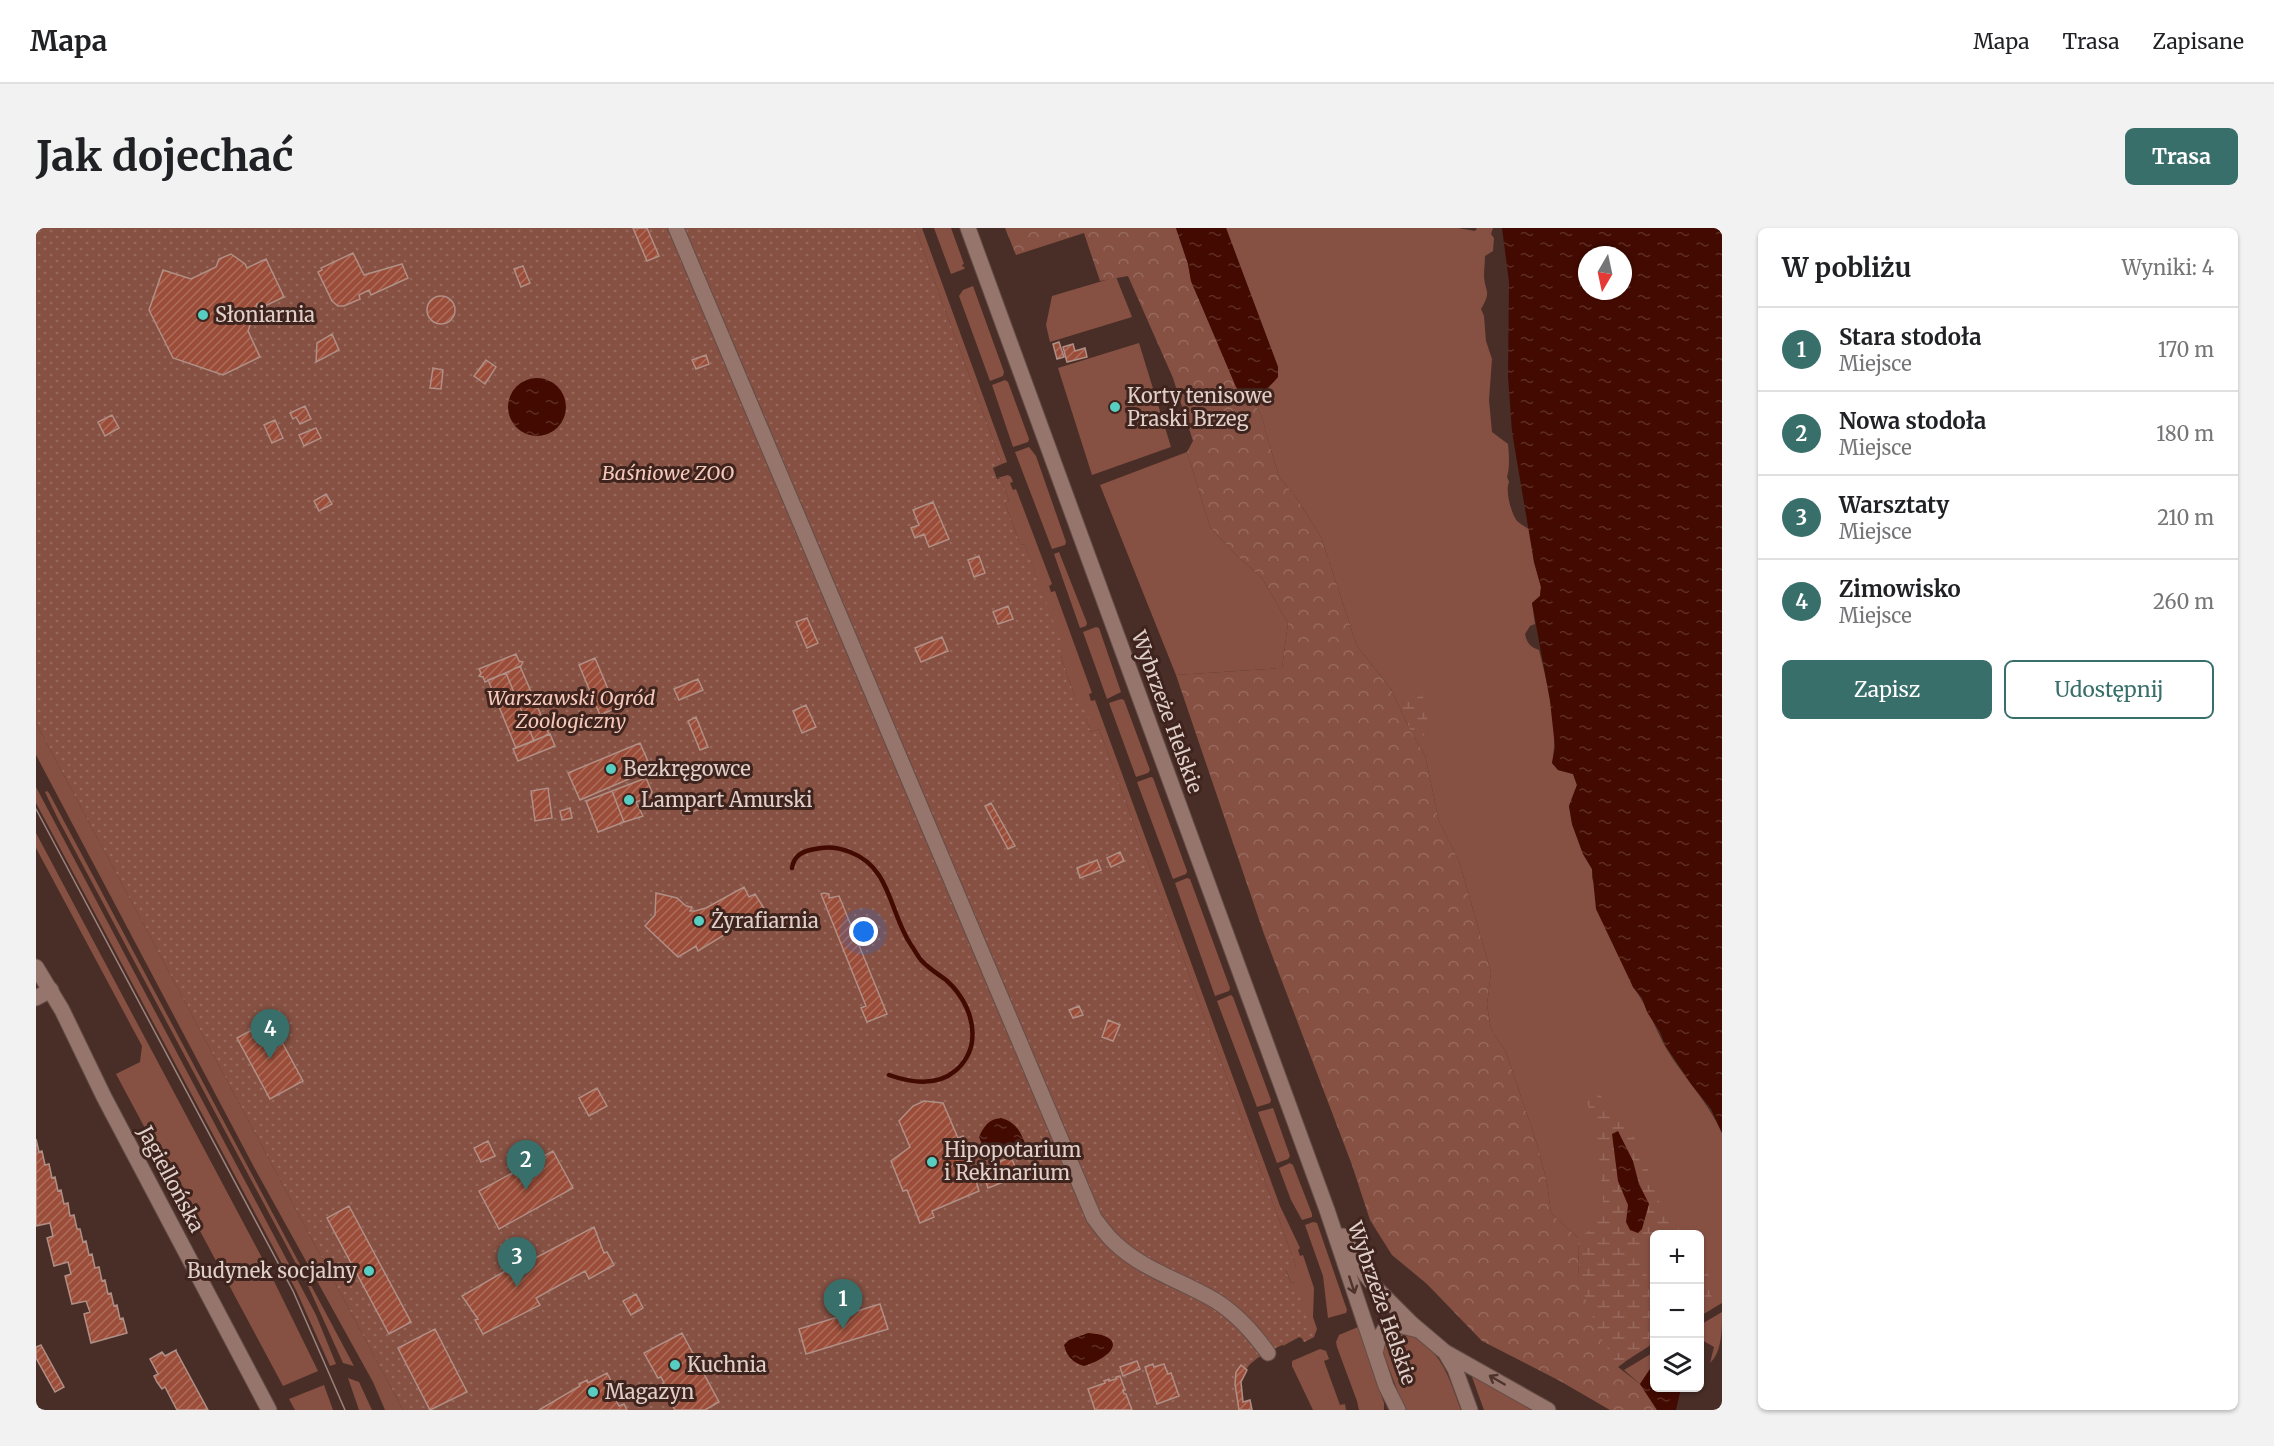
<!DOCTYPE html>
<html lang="pl">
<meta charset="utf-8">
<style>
body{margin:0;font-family:Merriweather,serif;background:#f2f2f2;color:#202124}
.controls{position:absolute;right:18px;bottom:18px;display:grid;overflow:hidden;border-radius:9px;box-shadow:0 2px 4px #0004}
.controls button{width:54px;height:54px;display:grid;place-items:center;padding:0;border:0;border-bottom:2px solid #e0e0e0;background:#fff;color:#202124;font:30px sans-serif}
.compass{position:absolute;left:1542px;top:18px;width:54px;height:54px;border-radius:50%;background:#fff;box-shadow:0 2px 4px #0004;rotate:189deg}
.you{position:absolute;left:828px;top:704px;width:21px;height:21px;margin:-15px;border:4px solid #fff;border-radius:50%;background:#1a73e8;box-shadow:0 0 0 9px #1a73e833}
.badge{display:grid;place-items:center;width:39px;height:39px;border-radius:50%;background:#396f6b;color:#fff;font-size:20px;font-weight:700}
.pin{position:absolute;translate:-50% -50px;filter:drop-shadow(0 2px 3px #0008)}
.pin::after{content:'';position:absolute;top:32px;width:21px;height:18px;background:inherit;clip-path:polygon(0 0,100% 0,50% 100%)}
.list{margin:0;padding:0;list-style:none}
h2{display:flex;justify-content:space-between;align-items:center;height:78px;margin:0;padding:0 24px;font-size:26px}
h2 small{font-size:20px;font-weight:400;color:#757577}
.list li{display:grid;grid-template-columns:39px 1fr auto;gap:18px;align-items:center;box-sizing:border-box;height:84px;padding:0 24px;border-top:2px solid #e0e0e0}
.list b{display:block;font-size:22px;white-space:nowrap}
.list p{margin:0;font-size:20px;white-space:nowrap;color:#757577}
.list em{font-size:20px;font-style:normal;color:#757577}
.actions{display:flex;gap:12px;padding:18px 24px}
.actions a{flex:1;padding:14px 0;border:2px solid #396f6b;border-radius:9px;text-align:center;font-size:21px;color:#396f6b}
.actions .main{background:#396f6b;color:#fff}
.icon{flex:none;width:33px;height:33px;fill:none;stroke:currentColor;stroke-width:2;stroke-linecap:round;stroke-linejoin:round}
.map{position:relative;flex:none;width:1686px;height:1182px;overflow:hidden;border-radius:9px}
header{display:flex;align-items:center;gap:36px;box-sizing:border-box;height:84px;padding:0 30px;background:#fff;border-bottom:2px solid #e0e0e0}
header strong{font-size:28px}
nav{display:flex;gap:33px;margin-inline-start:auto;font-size:21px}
.intro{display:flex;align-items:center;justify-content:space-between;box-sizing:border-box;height:144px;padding:0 36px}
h1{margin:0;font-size:42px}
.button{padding:15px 27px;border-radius:9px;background:#396f6b;color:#fff;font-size:21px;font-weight:700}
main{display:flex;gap:36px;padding:0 36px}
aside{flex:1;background:#fff;border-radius:9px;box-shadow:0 2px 4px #0004}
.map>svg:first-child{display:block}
</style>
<header>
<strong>Mapa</strong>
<nav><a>Mapa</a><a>Trasa</a><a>Zapisane</a></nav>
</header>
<div class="intro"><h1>Jak dojechać</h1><a class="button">Trasa</a></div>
<main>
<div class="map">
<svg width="1686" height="1182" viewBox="0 0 1686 1182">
<defs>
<pattern id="forest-crowns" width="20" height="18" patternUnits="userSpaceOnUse" patternTransform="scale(1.5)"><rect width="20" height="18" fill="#865143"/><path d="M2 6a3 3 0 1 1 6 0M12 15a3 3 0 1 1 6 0" fill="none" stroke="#97695d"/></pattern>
<pattern id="wetland-marsh" width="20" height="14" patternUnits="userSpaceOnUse" patternTransform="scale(1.5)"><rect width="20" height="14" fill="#865143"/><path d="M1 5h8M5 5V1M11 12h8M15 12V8" fill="none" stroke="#97695d"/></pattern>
<pattern id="park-dots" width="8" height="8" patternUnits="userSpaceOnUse" patternTransform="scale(1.5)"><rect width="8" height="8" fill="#865143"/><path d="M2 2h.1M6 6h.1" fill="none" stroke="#97695d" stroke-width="1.8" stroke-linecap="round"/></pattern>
<pattern id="water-ripples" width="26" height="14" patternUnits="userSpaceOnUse" patternTransform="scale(1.5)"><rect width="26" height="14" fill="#420a00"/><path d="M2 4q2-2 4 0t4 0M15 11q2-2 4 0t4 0" fill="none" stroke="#5d2d24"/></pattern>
<pattern id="building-hatch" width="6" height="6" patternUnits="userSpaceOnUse" patternTransform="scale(1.5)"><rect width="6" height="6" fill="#9b4d39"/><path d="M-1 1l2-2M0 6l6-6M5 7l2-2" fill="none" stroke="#ad6e5d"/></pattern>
</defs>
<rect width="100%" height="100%" fill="#492e27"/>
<!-- green -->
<path fill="#865143" d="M879 0H886L971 234 966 236Z
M898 0H915L928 36 926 37 927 39H929L928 41 915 46Z
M1190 0H1422L1439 3 1441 0H1457L1455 6 1458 10 1457 23 1449 28C1449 34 1448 41 1448 48 1449 65 1456 62 1445 81L1448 88 1450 113 1456 131 1453 172 1456 204 1472 216C1473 226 1474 239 1471 249L1473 254C1469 263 1475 285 1481 293 1484 296 1490 299 1494 302L1498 334 1505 359 1504 368 1496 375 1499 396 1494 398 1489 406C1491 415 1494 419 1503 422 1512 458 1523 499 1516 535L1522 542 1537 546 1541 557 1533 578 1536 596 1547 626 1556 641V650L1597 759C1611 777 1619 800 1630 820 1648 850 1671 872 1686 905V1075L1664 1088V1006H1618V1115L1542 1010 1515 985 1511 955 1502 919 1470 824 1455 801 1451 777 1455 744 1423 633 1403 593 1389 527 1374 502 1355 461 1321 418 1285 309 1260 269 1243 249 1225 187 1214 167 1232 161 1242 139Z
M1080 49 1096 89 1014 114 1010 97 1016 68Z
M937 58 968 144 967 148 954 153 923 68 927 62Z
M1103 115 1135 219 1056 247 1022 140Z
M969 152 972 154 993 211 992 214 977 219 956 157Z
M993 219 1000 228 1030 314 1029 317 1016 321 979 224Z
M1151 224 1174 299 1200 327 1226 350 1252 395 1246 440 1140 447 1064 257Z
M972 247 975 249 977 254 974 255 977 262 980 261 1016 356 1013 358 1015 364 1019 363 1056 465 1053 466 1055 473 1059 472 1244 978 1264 1020 1262 1022 1264 1028 1267 1027 1278 1060 1277 1089 1281 1101 1278 1109 1268 1114 1266 1110 1263 1109 1247 1118 1256 1082 1259 1054 1255 1055 1250 1042 1260 1038 1063 501 1055 504 1050 492 1052 491 1043 470 1039 469 1025 429 1028 425 989 317 984 316 969 275 973 272 965 251 961 250Z
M1023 324 1051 395 1050 398 1044 400 1018 326Z
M1060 399 1063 400 1085 464 1071 471 1047 404Z
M1085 471 1088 472 1114 542 1112 545 1100 549 1073 475Z
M0 495 367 1182H349L337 1154 219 941 0 527Z
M1115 549 1117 550 1151 643 1150 646 1137 651 1101 554Z
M0 559 280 1087 300 1136 294 1138 260 1062 0 575Z
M11 563 13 565 318 1138 307 1135 273 1060 21 589 9 564Z
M0 605 233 1043 282 1143 247 1158 80 846 104 834 106 818 0 620Z
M1151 650 1154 651 1194 760 1193 763 1179 768 1139 655Z
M1195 767 1197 769 1235 872 1234 875 1221 879 1181 773Z
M1237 880 1254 928 1252 931 1241 935 1222 884Z
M1254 935 1257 937 1276 986V989L1266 992 1255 972 1243 940Z
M1277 994 1281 995 1311 1082 1310 1085 1292 1090 1287 1048 1269 997Z
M1686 1084C1686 1102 1686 1124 1674 1135L1678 1119 1664 1111V1097Z
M1322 1099 1348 1175V1182H1323L1321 1173 1301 1119 1300 1114 1303 1107Z
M1360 1105C1371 1104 1377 1108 1386 1114 1409 1131 1415 1156 1425 1182H1369L1347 1125 1349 1115Z
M1284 1121 1290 1123 1293 1131 1288 1133 1304 1177 1309 1176 1310 1182H1277L1256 1138V1133Z
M1618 1124V1135L1604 1156 1588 1142Z
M1437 1147 1499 1182H1448L1436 1149Z
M312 1150 323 1154 336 1182H323Z
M288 1157 297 1182H259L253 1171Z"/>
<!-- forest -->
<path fill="url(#forest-crowns)" d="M969 0H1140L1152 36 1155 53 1200 158 1206 165 1214 167 1225 187 1243 249 1260 269 1285 309 1321 418 1355 461 1374 502 1389 527 1403 593 1423 633 1455 744 1451 777 1455 801 1470 824 1502 919 1511 955 1515 985 1542 1010 1543 1053 1589 1134 1582 1139 1604 1156 1621 1182H1574L1524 1153 1446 1113 1391 1056 1356 1027 1334 992 1316 937 1228 706 1140 447 1246 440 1252 395 1226 350 1200 327 1174 299 1151 224 1157 213 1137 150 1092 48 1064 53 1048 5 980 27Z"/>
<!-- wetland -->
<path fill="url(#wetland-marsh)" d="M1369 460 1386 463 1394 505 1386 508 1374 502 1362 464Z
M1560 862 1603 916 1630 993 1651 1006H1618V1024L1613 1017 1606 1022 1607 1040 1618 1062V1115L1582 1138 1564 1108 1543 1053 1542 1010 1556 1001 1568 982 1560 898 1550 872 1553 863Z
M1664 1022 1670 1031 1677 1080 1664 1088Z"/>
<!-- park -->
<path fill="url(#park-dots)" d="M0 0H879L966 236 957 240 961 251H965L973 272 969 275 984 316 989 317 1029 425 1025 429 1039 469H1045L1053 491 1050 492 1055 504 1063 501 1260 1038 1250 1043 1255 1055 1259 1054 1278 1109 1268 1114 1266 1110 1263 1109C1242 1120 1208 1130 1205 1154 1204 1160 1206 1168 1207 1174L1214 1172 1216 1182H367L0 495Z"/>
<!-- water -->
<path fill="url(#water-ripples)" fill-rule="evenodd" d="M1140 0H1190L1242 139V149C1231 163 1215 175 1200 159L1155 53 1152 36Z
M1466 0H1686V905L1675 881 1655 856 1629 817 1624 804 1611 784 1606 770 1597 759 1560 681 1556 641 1547 626 1536 596 1533 578 1541 557 1537 546 1522 542 1516 535 1519 519 1514 473 1496 375 1504 368 1505 359 1498 334 1476 204 1472 149 1473 54ZM1551 27H1587V63H1551Z
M472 179a29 29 0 1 1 58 0a29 29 0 1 1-58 0Z
M965 890C983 895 985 907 992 922L975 929 969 918 950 926 943 909C948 898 953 891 965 890Z
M1582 903 1597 933 1603 956 1613 976 1606 1001 1602 1005 1594 1002 1590 994 1592 977 1582 953 1576 906Z
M1052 1105C1094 1108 1076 1130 1048 1138 1036 1134 1031 1129 1028 1117L1033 1112Z
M1618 1135V1160H1645L1640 1182H1621L1604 1156Z"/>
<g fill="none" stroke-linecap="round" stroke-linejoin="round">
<!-- stream -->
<path stroke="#420a00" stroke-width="4.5" d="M756 640C758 627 767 623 779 621 791 618 802 619 814 624 856 640 853 685 875 717 878 721 881 727 885 732 892 740 902 746 910 752 927 767 939 790 936 813 935 824 928 836 919 843 900 859 873 854 853 847"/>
</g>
<!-- building -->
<path fill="url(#building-hatch)" stroke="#b08f86" stroke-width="1.5" d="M597 0H611L623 28 611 33Z
M317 25 328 47 366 36 372 50 335 67 333 62 323 67 324 71 308 78H302L296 73 282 44 286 42 285 40Z
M195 26 209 36 211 40 230 31 248 69 229 78 221 76 212 103 224 129 187 147 137 130 113 82 127 42 155 51 180 39 183 31Z
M487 38 494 55 485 59 478 41Z
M391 82a14 14 0 1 1 28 0a14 14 0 1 1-28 0Z
M296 106 303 122 280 134 281 115Z
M1023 114 1028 129 1021 131 1017 116Z
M1037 116 1039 123 1049 120 1051 129 1031 134 1027 119Z
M670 127 673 136 660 141 656 132Z
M450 132 460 139 449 156 438 148Z
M397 140 407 142 405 161 394 160Z
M269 178 275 191 264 196 260 189 257 191 254 185Z
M76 187 83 200 69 208 62 194Z
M239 192 247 210 236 215 228 197Z
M280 200 285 210 268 218 263 207Z
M290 266 296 276 283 283 278 273Z
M897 274 913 311 893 319 888 306 879 310 875 300 883 297 877 282Z
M943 328 949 345 938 349 932 332Z
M972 378 977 391 962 396 957 384Z
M771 390 782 415 771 420 760 394Z
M906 409 912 423 885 434 879 420Z
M480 426 483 433 487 434 485 438 449 454 447 449 443 448 445 445 443 441Z
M559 430 580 480 564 487 543 437Z
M484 438 513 506 498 513 470 445Z
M470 445 498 513 480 520 452 452Z
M662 451 667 462 643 472 638 461Z
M770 477 780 499 766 505 757 483Z
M660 489 672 519 664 522 652 493Z
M514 506 519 518 482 533 477 521Z
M604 515 614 538 608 539 609 544 544 572 532 545Z
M610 550 616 564 614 569 600 574 607 588 588 594 576 563Z
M512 560 516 590 499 593 495 563Z
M576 563 588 594 562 604 550 573Z
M659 570 662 582 647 587 643 575Z
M955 575 979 618 972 621 949 578Z
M534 580 536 590 526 592 524 583Z
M1084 624 1088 633 1075 639 1071 630Z
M1061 632 1065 642 1044 650 1041 640Z
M708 659 713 669 719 666 729 682 662 723 660 718 642 729 609 698 619 687 620 665 641 670 650 678 656 679 654 683H659L670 680Z
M788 665 793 666V670L803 668 851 786 831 794 825 780 830 778 785 666Z
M1043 778 1047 787 1037 790 1033 782Z
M234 792 267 853 234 871 201 810Z
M1072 792 1084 797 1077 813 1066 809Z
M561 860 571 878 553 888 543 870Z
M888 873 907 875 922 910 927 908 938 934 932 937 936 946 942 948 940 953 943 963 896 983 898 989 884 995 871 962 867 963 855 933 874 919 863 893 877 878Z
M0 911 3 924 6 923 9 937 13 936 16 950 19 949 22 963 25 962 28 976 32 975 34 988 38 987 41 1001H44L47 1014 50 1013 53 1027 56 1026 59 1040 63 1039 66 1053 69 1052 72 1066 75 1065 78 1078 81 1077 84 1091 87 1090 91 1105 55 1115 48 1086 54 1084 50 1073 36 1076 29 1048 35 1046 32 1034 18 1038 11 1010 17 1008 14 995 0 998Z
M452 913 459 928 445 934 438 920Z
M517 923 537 960 463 1001 443 963Z
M975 929 983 948 952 960 945 941Z
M313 978 375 1094 353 1106 291 990Z
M558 999 568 1025 571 1024 578 1037 553 1051 549 1043 500 1070 504 1077 447 1106 439 1092 442 1091 426 1068 488 1032 490 1035Z
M600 1066 607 1080 595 1087 587 1073Z
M844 1076 852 1101 770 1126 763 1101Z
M399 1101 431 1164 394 1182 362 1120Z
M646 1105 683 1174 669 1182H639L625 1157 628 1155 625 1149 622 1150 608 1125Z
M5 1117 28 1159 19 1164 0 1130V1119Z
M140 1122V1123L172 1182H141L129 1159 126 1161 121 1154 118 1148 122 1146 114 1131 126 1124 129 1128Z
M1101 1133 1104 1141 1087 1148 1084 1139Z
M1117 1136 1118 1139 1128 1136 1132 1146 1135 1145 1143 1168 1121 1176 1109 1139Z
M1205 1137 1211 1142 1205 1154 1207 1174 1214 1172 1216 1182H1203L1199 1156 1200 1144Z
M571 1145 584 1170 580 1172 583 1178 588 1176 591 1182H503L544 1158 543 1156 551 1152 552 1155Z
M1084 1148 1089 1162H1087L1088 1166H1090L1096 1182H1059L1052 1161 1069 1155 1068 1153 1073 1151V1153L1080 1151V1149Z"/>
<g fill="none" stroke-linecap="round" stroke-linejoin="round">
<!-- minor casing -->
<g stroke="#644d47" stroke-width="17">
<path id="minor" d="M640 0 1058 990C1065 999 1071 1008 1079 1015 1107 1042 1147 1053 1180 1073 1202 1087 1217 1104 1232 1125
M0 770 15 762"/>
</g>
<!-- tertiary casing -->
<g stroke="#644d47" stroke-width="17">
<path id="tertiary" d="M0 739 26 782 68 869 233 1182"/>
</g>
<!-- secondary casing -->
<g stroke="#644d47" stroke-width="17">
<path id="secondary" d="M932 0 1291 982 1350 1158 1362 1182
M1307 1008 1329 1046 1341 1061 1376 1096 1409 1124 1512 1182
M1409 1124 1419 1141 1434 1182
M1339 1126 1342 1112 1349 1101 1362 1097 1382 1102"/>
</g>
<!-- minor -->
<use href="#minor" stroke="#95756c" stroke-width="15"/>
<!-- tertiary -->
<use href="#tertiary" stroke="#95756c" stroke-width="15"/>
<!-- secondary -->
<use href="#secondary" stroke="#95756c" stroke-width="15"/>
<!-- tram -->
<path stroke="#9b847f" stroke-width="1.5" d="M0 581 257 1063 309 1182"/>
</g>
<!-- one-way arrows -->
<defs><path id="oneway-shaft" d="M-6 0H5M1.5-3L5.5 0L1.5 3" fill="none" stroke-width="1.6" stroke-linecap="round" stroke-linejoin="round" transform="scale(1.5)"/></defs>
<g stroke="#4f342d">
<use href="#oneway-shaft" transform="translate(1316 1057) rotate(72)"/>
<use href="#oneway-shaft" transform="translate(1461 1152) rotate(-150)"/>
</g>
<!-- markers -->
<g fill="#57cec1" stroke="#3e241d" stroke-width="2">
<circle cx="167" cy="87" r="6"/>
<circle cx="1079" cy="179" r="6"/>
<circle cx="575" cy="541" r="6"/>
<circle cx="593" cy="572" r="6"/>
<circle cx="663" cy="693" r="6"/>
<circle cx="896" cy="934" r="6"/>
<circle cx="333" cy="1043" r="6"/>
<circle cx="639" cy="1137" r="6"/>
<circle cx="557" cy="1164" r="6"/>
</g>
<g text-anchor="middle" stroke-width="6" stroke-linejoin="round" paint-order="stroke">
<!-- poi labels -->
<g font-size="20" fill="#e1cfca" stroke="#3e241d" text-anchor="start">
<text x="179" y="94">Słoniarnia</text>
<text x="1091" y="175">Korty tenisowe<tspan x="1091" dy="23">Praski Brzeg</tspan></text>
<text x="587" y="548">Bezkręgowce</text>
<text x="605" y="579">Lampart Amurski</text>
<text x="675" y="700">Żyrafiarnia</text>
<text x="908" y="929">Hipopotarium<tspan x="908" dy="23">i Rekinarium</tspan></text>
<text x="321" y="1050" text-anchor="end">Budynek socjalny</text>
<text x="651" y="1144">Kuchnia</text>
<text x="569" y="1171">Magazyn</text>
</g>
<!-- park labels -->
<g font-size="20" font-style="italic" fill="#f6c8bb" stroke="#3e241d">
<text x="632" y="252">Baśniowe ZOO</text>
<text x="535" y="477">Warszawski Ogród<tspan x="535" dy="23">Zoologiczny</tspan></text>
</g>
<!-- street labels -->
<g font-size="20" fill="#e1cfca" stroke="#3e241d">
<text transform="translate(1131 484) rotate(70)" y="7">Wybrzeże Helskie</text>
<text transform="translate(135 951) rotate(62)" y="7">Jagiellońska</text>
<text transform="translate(1346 1075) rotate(71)" y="7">Wybrzeże Helskie</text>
</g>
</g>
</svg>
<div class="controls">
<button>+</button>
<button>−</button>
<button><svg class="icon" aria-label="layers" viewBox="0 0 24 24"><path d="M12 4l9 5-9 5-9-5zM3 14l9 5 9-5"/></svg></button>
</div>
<svg class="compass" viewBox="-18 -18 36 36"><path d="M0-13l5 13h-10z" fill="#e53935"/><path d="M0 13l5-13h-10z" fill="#757577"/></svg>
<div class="you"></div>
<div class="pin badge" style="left:807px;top:1101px">1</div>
<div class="pin badge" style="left:490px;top:962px">2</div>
<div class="pin badge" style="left:481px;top:1059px">3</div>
<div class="pin badge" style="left:234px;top:831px">4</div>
</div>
<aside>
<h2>W pobliżu<small>Wyniki: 4</small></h2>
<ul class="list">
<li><span class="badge">1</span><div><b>Stara stodoła</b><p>Miejsce</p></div><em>170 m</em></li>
<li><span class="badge">2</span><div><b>Nowa stodoła</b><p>Miejsce</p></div><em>180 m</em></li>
<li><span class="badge">3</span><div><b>Warsztaty</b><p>Miejsce</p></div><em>210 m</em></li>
<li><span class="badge">4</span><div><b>Zimowisko</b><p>Miejsce</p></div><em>260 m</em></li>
</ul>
<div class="actions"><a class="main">Zapisz</a><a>Udostępnij</a></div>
</aside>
</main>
